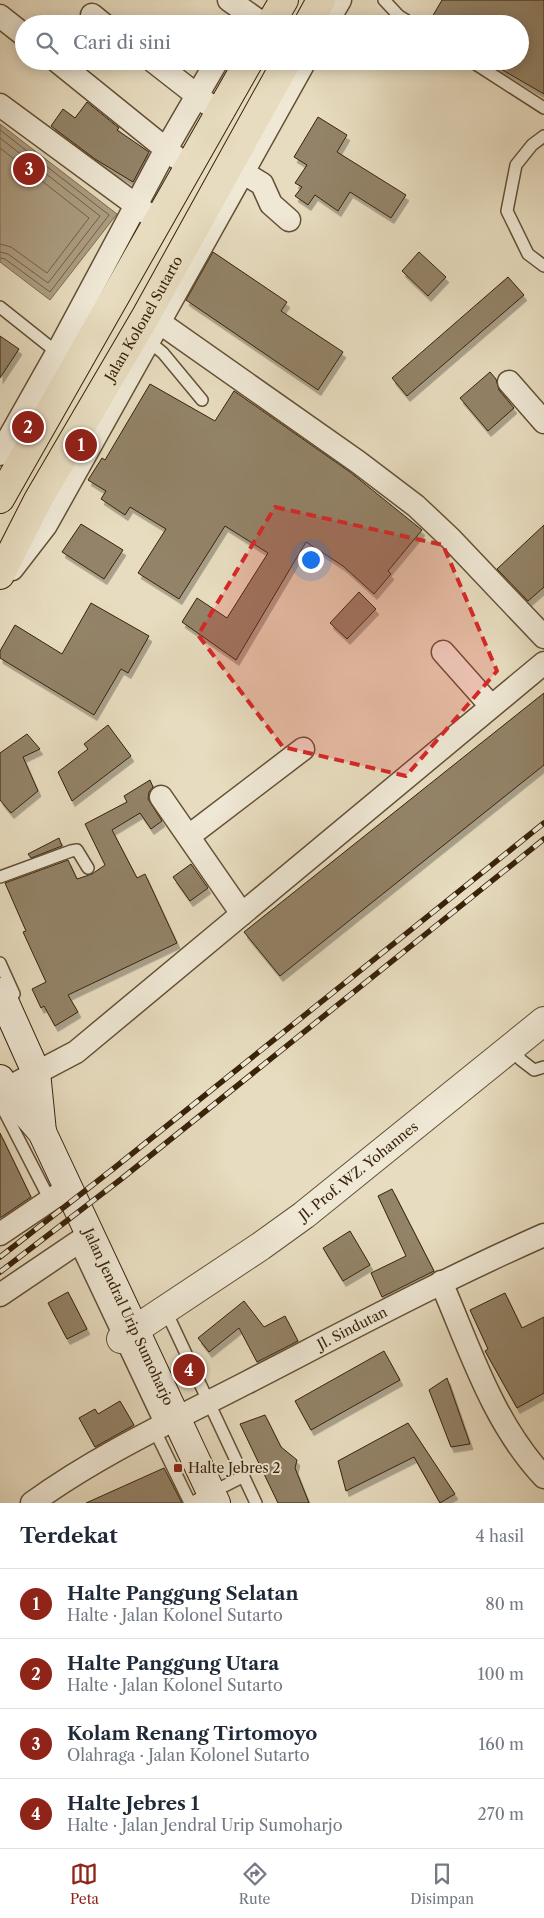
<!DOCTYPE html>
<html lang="id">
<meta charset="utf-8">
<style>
body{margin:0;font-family:"Libre Caslon Text",serif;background:#f2f2f3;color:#1f2937}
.you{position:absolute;left:310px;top:559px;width:18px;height:18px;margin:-12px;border:4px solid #fff;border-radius:50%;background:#1a73e8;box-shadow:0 0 0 8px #1a73e833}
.badge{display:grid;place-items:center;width:32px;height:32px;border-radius:50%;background:#8f2418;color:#fff;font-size:16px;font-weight:700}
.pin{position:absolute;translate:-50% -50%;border:2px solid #fff;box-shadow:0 1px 5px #0006}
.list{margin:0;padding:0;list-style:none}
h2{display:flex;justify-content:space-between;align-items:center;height:65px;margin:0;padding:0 20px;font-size:21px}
h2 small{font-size:16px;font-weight:400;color:#747a83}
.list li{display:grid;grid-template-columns:32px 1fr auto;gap:15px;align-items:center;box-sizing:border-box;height:70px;padding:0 20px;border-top:1px solid #e0e1e3}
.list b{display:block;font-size:19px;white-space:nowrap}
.list p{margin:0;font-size:16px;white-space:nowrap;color:#747a83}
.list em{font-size:16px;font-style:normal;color:#747a83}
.icon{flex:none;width:28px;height:28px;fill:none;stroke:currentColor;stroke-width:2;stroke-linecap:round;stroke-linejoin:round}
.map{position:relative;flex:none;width:544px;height:1503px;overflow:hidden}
.search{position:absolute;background:#fff;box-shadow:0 2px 12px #0003;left:15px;right:15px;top:15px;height:55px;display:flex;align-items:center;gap:12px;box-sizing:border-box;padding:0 18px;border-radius:28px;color:#747a83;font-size:19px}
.sheet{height:345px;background:#fff}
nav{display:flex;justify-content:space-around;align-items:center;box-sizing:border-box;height:70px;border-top:1px solid #e0e1e3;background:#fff;font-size:14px;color:#747a83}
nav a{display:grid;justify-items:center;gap:2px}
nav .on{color:#8f2418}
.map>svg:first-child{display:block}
</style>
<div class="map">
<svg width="544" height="1503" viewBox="0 0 544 1503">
<defs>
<filter id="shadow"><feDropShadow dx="3" dy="5.5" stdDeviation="0" flood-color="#0004"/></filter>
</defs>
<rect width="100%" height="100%" fill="#e7dcbf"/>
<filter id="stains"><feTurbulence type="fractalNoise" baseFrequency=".004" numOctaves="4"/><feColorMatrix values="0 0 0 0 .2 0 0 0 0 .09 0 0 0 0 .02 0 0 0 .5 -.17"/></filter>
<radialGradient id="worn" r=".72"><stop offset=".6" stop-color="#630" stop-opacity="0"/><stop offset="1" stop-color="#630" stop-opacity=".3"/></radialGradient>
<!-- water -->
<path fill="#ac9d81" stroke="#7e6c51" d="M0 124 117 214 50 300 0 262Z"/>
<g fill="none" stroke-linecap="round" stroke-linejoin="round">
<!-- shore -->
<path stroke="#726045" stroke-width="1" d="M0 130 109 215 50 292 5 259 0 258
M0 138 100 216 48 283 8 254 0 252
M0 148 89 218 47 273 11 247 0 244"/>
</g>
<!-- building -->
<path fill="#938368" stroke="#382209" filter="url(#shadow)" d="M442 0H544V94L487 61H520V24H428Z
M87 102 119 128 117 130 149 152 133 182 95 159 51 126 63 109 75 118Z
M318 117 347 135 337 152 406 195 391 218 350 192 338 211 315 195 308 205 295 196 302 187 295 183 307 165 294 157Z
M213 252 287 302 281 311 343 352 318 390 186 300Z
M419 252 446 277 428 296 402 271Z
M508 277 524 295 407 396 392 378Z
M0 336 19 349 0 378Z
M490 372 496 379 499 390 514 408 488 431 460 398Z
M150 384 215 421 234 391 350 472 422 530 388 571 391 574 374 594 343 566 306 542 236 660 182 622 197 598 227 618 268 553 225 526 179 599 138 573 166 529 130 507 125 515 101 499 106 491 88 480 102 458 105 460Z
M81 524 123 550 104 579 62 552Z
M544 525V587L528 601 497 569Z
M359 592 376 609 347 639 330 623Z
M91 603 149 636 128 673 121 669 94 715 0 658V651L15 625 62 654Z
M544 693V765L280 976 244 932Z
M108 725 131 756 72 801 58 772 88 749 84 744Z
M27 734 40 749 23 757 38 791 11 813 0 800V753Z
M150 780 153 787 149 792 148 799 162 821 151 829 140 813 112 830 137 878 145 874 177 943 68 995 78 1012 55 1026 44 1006 41 1008 32 989 46 982 23 932 26 931 5 883 68 860 77 879 92 874 105 865 85 824 127 802 124 796Z
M59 838 62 846 31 858 28 854Z
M191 864 208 888 190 901 173 877Z
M0 1133 31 1197 0 1218Z
M392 1189 434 1271 382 1297 371 1273 406 1256 378 1196Z
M350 1231 370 1265 343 1281 323 1248Z
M68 1292 87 1329 67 1339 48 1303Z
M505 1293 522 1328 544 1317V1393L517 1408 485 1351 488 1349 470 1310Z
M244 1301 264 1327 285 1316 298 1341 257 1362 239 1328 209 1352 198 1338Z
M384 1351 400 1380 311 1430 295 1401Z
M447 1378 470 1444 451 1447 429 1390Z
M120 1401 134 1425 95 1447 79 1418 95 1409 98 1414Z
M265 1415 281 1447 297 1460 295 1468 309 1503H278L240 1424Z
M408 1423 455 1494 440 1503 414 1457 346 1491 338 1461Z
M164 1468 182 1503H86Z"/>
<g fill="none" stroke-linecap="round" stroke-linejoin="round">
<!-- service casing -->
<g stroke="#645036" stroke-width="14">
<path id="service" d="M384 0 399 16 412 24
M471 61 544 108
M544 136 532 145 516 165 507 211 528 254 544 266
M0 307 59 354
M146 339 163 353 202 400
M0 877 71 851 77 850 88 868
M0 963 14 994
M512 1047 521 1060 534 1070 544 1067
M0 1103 50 1200
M75 1243 162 1427
M165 1309 256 1503
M155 1431 190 1503
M191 1503 244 1476"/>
</g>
<!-- minor casing -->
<g stroke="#645036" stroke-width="25">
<g id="minor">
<path d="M229 0 263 24"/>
<path d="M92 15 103 24"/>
<path d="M0 16 24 35"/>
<path d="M326 24 340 0"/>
<path d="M57 61 177 158"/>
<path d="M153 61 208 104"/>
<path d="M0 105 148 214"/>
<path d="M242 172 262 184 271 204 289 220"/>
<path d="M149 315 358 462 416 506 451 539 544 637"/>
<path d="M509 382 544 422"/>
<path d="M0 454 57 353 166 149 217 61"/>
<path d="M12 569 46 525 305 61"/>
<path d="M443 652 491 706"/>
<path d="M161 797 242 914 544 663"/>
<path d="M189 836 303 749"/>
<path d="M0 1092 76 1052 242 914"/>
<path d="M0 1234 68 1188"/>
<path d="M441 1282C470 1349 493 1423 544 1477"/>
<path d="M0 1295 90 1234"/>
<path id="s1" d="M32 1503C98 1455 174 1420 246 1383 345 1332 442 1280 544 1235"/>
</g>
</g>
<!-- tertiary casing -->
<g stroke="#645036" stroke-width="30">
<g id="tertiary">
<path id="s2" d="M121 1339 261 1246 304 1215 544 1021"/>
</g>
</g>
<!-- secondary casing -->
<g stroke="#382209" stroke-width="30">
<g id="secondary">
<path d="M0 992 36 1072 42 1132"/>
<path id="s3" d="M0 1079 5 1089 42 1132 216 1503"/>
</g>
</g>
<!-- primary casing -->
<g stroke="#382209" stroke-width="30">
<g id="primary">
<path d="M270 24 284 0"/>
<path d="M308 24 321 0"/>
<path d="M0 499 249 61"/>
<path id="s4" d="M0 575 38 500 147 314 287 61"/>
</g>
</g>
<!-- service -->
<use href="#service" stroke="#efe8d5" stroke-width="11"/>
<!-- minor -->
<use href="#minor" stroke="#efe8d5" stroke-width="22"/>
<!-- tertiary -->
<use href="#tertiary" stroke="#efe8d5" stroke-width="28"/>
<!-- secondary -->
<use href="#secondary" stroke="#efe8d5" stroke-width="28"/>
<!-- primary -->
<use href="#primary" stroke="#e7dcbf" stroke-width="28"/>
<!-- rail casing -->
<g stroke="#382209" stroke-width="5.5">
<path id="rail" d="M0 1257 113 1169 544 823
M0 1272 120 1180 544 839"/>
</g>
<!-- rail -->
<use href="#rail" stroke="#efe8d5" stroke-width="4" stroke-dasharray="11" stroke-linecap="butt"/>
</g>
<!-- marked area -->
<path fill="#d62828" fill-opacity="0.2" stroke="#d62828" stroke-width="4" stroke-dasharray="10 6" stroke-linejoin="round" d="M275 507 443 545 497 671 406 776 283 747 198 635Z"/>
<!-- markers -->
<rect fill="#8f2418" stroke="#efe8d5" stroke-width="2" x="173" y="1463" width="10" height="10" rx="2.5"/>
<g text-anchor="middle" stroke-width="4" stroke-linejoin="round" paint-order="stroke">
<!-- street labels -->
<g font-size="14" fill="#382209" stroke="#efe8d5">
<text dy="5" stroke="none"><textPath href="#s4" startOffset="294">Jalan Kolonel Sutarto</textPath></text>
<text dy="5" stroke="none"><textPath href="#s2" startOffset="291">Jl. Prof. WZ. Yohannes</textPath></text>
<text dy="5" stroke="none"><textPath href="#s3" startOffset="272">Jalan Jendral Urip Sumoharjo</textPath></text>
<text dy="5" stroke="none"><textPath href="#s1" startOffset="365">Jl. Sindutan</textPath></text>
</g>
<!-- poi labels -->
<g font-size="14" fill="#382209" stroke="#efe8d5" text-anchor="start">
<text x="188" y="1473">Halte Jebres 2</text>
</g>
</g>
<rect width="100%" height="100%" filter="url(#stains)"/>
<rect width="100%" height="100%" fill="url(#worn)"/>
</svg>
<div class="you"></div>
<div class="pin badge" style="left:81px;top:445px">1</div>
<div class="pin badge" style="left:28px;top:427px">2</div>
<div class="pin badge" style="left:29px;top:169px">3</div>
<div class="pin badge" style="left:189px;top:1370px">4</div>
<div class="search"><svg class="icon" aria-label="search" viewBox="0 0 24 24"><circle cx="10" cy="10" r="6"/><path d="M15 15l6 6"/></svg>Cari di sini</div>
</div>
<section class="sheet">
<h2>Terdekat<small>4 hasil</small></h2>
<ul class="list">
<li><span class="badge">1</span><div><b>Halte Panggung Selatan</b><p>Halte · Jalan Kolonel Sutarto</p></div><em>80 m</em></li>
<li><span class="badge">2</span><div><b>Halte Panggung Utara</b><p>Halte · Jalan Kolonel Sutarto</p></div><em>100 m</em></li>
<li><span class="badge">3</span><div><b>Kolam Renang Tirtomoyo</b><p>Olahraga · Jalan Kolonel Sutarto</p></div><em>160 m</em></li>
<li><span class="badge">4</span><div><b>Halte Jebres 1</b><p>Halte · Jalan Jendral Urip Sumoharjo</p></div><em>270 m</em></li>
</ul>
</section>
<nav>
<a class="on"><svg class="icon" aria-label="map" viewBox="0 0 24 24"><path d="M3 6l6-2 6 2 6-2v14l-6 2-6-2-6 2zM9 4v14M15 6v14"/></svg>Peta</a>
<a><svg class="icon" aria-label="directions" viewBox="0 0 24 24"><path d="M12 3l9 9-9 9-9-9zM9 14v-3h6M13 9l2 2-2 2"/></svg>Rute</a>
<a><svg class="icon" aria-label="saved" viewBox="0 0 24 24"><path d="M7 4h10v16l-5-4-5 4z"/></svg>Disimpan</a>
</nav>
